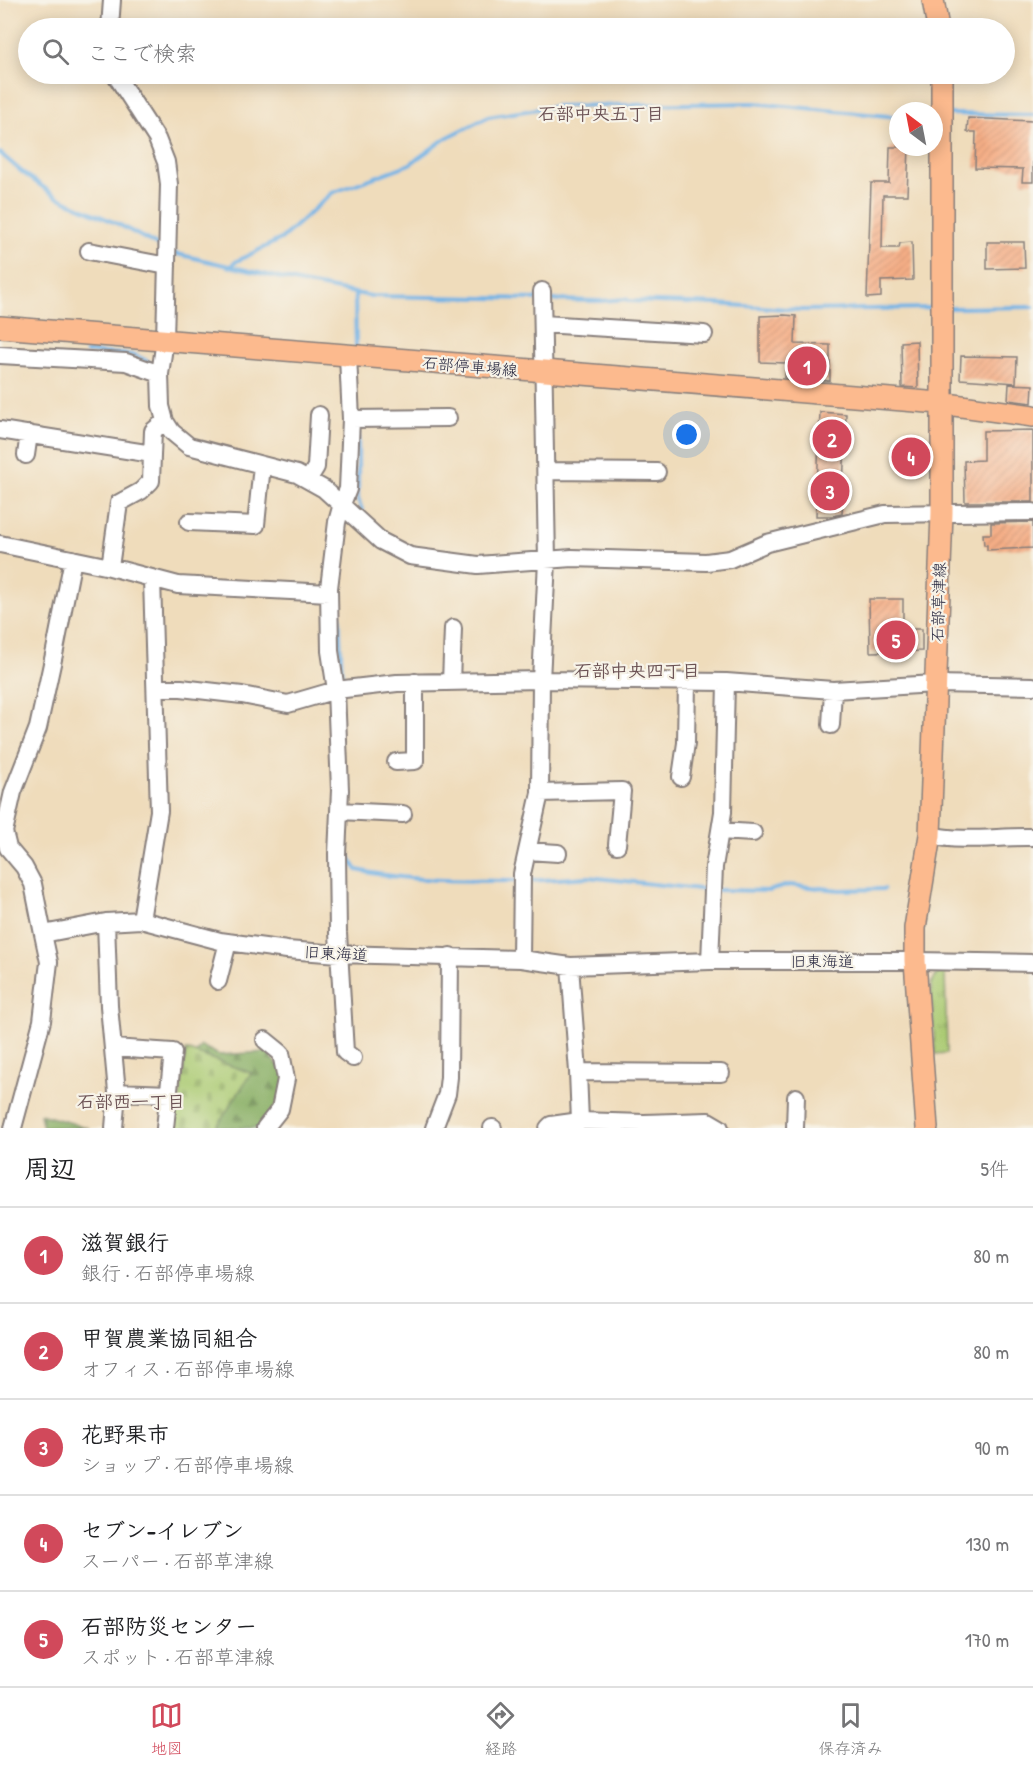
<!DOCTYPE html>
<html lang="ja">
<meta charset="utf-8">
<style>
body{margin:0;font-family:"Patrick Hand","Klee One",sans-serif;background:#f6f6f6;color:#202124}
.compass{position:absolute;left:889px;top:102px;width:54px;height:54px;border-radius:50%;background:#fff;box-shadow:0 3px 15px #0003;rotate:328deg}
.you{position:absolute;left:687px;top:435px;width:21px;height:21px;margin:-15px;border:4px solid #fff;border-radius:50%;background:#1a73e8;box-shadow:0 0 0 9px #1a73e833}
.badge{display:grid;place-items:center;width:39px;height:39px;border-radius:50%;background:#d1495b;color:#fff;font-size:20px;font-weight:700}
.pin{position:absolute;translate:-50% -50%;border:3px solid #fff;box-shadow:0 2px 6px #0006}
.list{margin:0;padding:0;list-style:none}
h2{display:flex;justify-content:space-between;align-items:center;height:78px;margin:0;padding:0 24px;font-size:26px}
h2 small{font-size:20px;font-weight:400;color:#757577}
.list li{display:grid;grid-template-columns:39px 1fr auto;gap:18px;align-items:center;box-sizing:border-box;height:96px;padding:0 24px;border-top:2px solid #e0e0e0}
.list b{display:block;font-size:22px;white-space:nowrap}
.list p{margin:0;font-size:20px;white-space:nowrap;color:#757577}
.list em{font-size:20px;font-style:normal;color:#757577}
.icon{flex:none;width:33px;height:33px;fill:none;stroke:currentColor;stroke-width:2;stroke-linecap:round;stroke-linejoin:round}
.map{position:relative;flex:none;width:1033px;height:1128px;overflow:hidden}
.search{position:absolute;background:#fff;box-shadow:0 3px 15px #0003;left:18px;right:18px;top:18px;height:66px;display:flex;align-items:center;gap:15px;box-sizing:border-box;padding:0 21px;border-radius:33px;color:#757577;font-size:22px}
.sheet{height:558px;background:#fff}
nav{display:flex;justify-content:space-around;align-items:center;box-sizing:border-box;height:84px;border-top:2px solid #e0e0e0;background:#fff;font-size:16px;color:#757577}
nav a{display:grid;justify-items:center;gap:3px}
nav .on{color:#d1495b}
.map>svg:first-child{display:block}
</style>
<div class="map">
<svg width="1033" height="1128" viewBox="0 0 1033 1128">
<defs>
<pattern id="forest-firs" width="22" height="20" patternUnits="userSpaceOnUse" patternTransform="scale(1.5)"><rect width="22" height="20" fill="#88af65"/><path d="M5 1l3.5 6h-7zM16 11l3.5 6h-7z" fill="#6f8e54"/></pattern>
<pattern id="cemetery-stones" width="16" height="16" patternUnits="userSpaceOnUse" patternTransform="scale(1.5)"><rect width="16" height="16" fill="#abcb73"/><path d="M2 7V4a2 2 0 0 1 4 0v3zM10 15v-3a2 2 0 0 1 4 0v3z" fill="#93ae64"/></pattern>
<pattern id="park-tufts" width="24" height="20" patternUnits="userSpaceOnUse" patternTransform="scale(1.5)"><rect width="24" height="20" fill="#abcb73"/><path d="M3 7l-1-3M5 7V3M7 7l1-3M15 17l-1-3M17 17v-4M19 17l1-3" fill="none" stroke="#93ae64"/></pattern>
<pattern id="building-hatch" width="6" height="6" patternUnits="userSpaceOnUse" patternTransform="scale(1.5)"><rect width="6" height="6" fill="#f5ae86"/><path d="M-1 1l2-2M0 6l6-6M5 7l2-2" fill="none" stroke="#d29575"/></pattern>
</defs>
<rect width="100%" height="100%" fill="#f7f3e8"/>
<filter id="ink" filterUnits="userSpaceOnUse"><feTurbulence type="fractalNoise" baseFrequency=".0167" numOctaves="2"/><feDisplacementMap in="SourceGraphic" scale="12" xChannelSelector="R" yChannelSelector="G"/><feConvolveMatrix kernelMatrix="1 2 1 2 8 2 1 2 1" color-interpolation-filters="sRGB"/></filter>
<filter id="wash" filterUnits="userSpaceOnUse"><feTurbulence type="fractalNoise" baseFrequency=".008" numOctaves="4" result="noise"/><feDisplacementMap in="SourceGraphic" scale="24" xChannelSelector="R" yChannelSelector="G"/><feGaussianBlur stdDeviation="1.35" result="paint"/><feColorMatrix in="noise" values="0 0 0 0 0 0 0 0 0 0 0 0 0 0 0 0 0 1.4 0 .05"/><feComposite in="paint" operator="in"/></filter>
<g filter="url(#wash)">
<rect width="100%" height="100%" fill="#efdcbb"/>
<!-- forest -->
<path fill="url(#forest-firs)" stroke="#556850" stroke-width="1.5" d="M201 1046 219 1055 267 1052 289 1078 271 1128H214L194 1055Z
M40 1114 89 1128H43Z"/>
<!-- cemetery -->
<path fill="url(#cemetery-stones)" stroke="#667657" stroke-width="1.5" d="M186 1050 251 1073 216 1128H176L169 1115 178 1113Z"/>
<!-- park -->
<path fill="url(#park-tufts)" stroke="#667657" stroke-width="1.5" d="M945 970 947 1053 935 1054 931 984 937 974Z"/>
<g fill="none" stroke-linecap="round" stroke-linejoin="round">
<!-- stream -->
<path stroke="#72b3e6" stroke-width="4" d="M950 114 1033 115
M0 153 22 172 57 197 118 224 164 249
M173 253 302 283 371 296 539 299
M229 267 237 261 281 239 332 193 410 164 446 138 488 117 556 106 754 103 898 117
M355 294 356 348
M546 300 601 301 626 299 629 301 717 304 801 310 937 308
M950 308 1033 307
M86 352 135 355 149 362
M357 515 362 510 358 499V433
M339 572 338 591 342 678
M344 850 357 870C409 882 463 880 516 881
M527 881 588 877 708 890
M718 890 768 891 789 885 840 890 884 889"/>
</g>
<g id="blocks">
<!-- building -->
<path fill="url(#building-hatch)" d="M968 118 1033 121V182H1022L1023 169 975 168 976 132H967Z
M890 147H909L907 195H883L882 248H899L900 243 912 242 913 280 881 281V297L867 298 871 183H889Z
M987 242H1024L1025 268 987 269Z
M784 315 796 316 795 344 830 345V381L785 378 786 363 760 362V316Z
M917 341 918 388 902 387 901 342Z
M961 356 1017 357 1016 383 960 379Z
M1009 384 1033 385 1032 403 1008 400Z
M820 412 846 414 842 514 832 516H816Z
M1033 430V502H965L964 461 983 460V431Z
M900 441H923L922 473 900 472Z
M1033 522V548L987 550V545H984L983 534H991V523Z
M869 599H903V629H922V651L870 652Z"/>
</g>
</g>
<g filter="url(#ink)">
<use href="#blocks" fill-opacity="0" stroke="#887f7b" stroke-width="1.5"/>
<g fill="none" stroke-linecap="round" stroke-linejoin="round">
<!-- minor casing -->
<g stroke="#887f7b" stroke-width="20">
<path id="minor" d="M110 28 112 0
M115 74 157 139 166 162 169 184 165 340 160 374 161 406 165 421 172 432 189 446 297 474 324 489 381 541 410 556 478 565 572 558 706 562 730 559 767 543 885 514 1033 512
M89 251 167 266
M543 324 704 334
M0 355 126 362 160 374
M348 356 351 419 348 489 342 504 337 522 329 588 330 651 336 690 340 790 337 854 338 933 345 1052 353 1058
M351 419 448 418
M0 430 152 454
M26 455 29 434
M546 471 657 472
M308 480 316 467 319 415
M189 522 256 525 262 465
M0 544 110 567 178 585 329 593
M73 559 55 650 38 728 13 792 4 832 8 848 24 867 33 884 43 934 106 922 141 920 220 941 287 950 339 954 521 959 570 966 710 961H915L1033 963
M110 567 119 503 141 491 151 481 153 431 165 421
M451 682 453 628
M156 688H181L242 695 288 704 336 690 397 683 541 680 726 682 833 690 935 684 1033 686
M831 725 833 690
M396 762 415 761V682
M681 777 686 743 687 681
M540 793 622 791 617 845
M339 811 403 814
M720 831 753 833
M930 835C963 843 999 836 1033 837
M527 851 558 853
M141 920 159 811 152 579
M106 922 109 1006 117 1092 114 1128
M521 959 522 874 540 793 541 680 547 561 542 291
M710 961 714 867 723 812 726 682
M570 966 578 1072 580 1121
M218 981 228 942
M113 1048 173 1052 165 1128
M578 1072 721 1073
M117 1092 169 1094
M13 1128 42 1021 49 962 43 934
M265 1128 280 1109 286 1079 281 1053 265 1040
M434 1128 447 1094 449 1077 450 956
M492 1128H493
M548 1128 551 1125 580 1121 644 1123 708 1121 720 1128
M795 1128 796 1097"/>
</g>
<!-- major casing -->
<g stroke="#887f7b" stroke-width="24">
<path id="major" d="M933 0 938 28
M0 327 940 403 1033 416
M927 1128 915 961V928L930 835 942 513V74"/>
</g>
<!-- minor -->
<use href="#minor" stroke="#fff" stroke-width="16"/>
<!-- major -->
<use href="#major" stroke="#fcba8e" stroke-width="21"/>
</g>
</g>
<g text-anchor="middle" stroke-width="4.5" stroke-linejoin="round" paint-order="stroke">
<!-- street labels -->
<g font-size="16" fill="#22223b" stroke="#f7f3e8">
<text transform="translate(470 366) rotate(5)" y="6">石部停車場線</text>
<text transform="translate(938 602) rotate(-88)" y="6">石部草津線</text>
<text transform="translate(336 953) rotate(3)" y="6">旧東海道</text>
<text x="822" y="967">旧東海道</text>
</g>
<!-- neighbourhood labels -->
<g font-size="18" font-weight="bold" fill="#6c5355" stroke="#f7f3e8">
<text x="601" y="120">石部中央五丁目</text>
<text x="637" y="677">石部中央四丁目</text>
<text x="131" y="1108">石部西一丁目</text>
</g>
</g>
</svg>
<svg class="compass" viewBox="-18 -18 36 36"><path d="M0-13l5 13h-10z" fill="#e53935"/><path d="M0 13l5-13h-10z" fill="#757577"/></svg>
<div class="you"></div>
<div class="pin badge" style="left:807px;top:366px">1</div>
<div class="pin badge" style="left:832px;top:439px">2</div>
<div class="pin badge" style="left:830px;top:491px">3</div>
<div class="pin badge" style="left:911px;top:457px">4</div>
<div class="pin badge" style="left:896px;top:640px">5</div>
<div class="search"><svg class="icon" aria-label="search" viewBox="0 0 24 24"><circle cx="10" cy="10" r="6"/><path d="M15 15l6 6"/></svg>ここで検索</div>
</div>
<section class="sheet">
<h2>周辺<small>5件</small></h2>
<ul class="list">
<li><span class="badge">1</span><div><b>滋賀銀行</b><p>銀行 · 石部停車場線</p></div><em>80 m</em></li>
<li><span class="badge">2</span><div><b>甲賀農業協同組合</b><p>オフィス · 石部停車場線</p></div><em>80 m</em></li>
<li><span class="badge">3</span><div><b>花野果市</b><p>ショップ · 石部停車場線</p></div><em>90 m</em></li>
<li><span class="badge">4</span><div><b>セブン-イレブン</b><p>スーパー · 石部草津線</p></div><em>130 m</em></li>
<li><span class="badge">5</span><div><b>石部防災センター</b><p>スポット · 石部草津線</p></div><em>170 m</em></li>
</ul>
</section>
<nav>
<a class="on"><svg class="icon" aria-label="map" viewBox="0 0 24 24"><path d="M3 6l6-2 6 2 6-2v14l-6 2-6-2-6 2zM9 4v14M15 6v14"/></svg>地図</a>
<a><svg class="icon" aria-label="directions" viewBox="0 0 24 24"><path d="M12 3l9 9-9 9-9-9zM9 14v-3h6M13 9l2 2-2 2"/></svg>経路</a>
<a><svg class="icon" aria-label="saved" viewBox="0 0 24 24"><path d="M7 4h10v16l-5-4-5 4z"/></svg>保存済み</a>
</nav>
